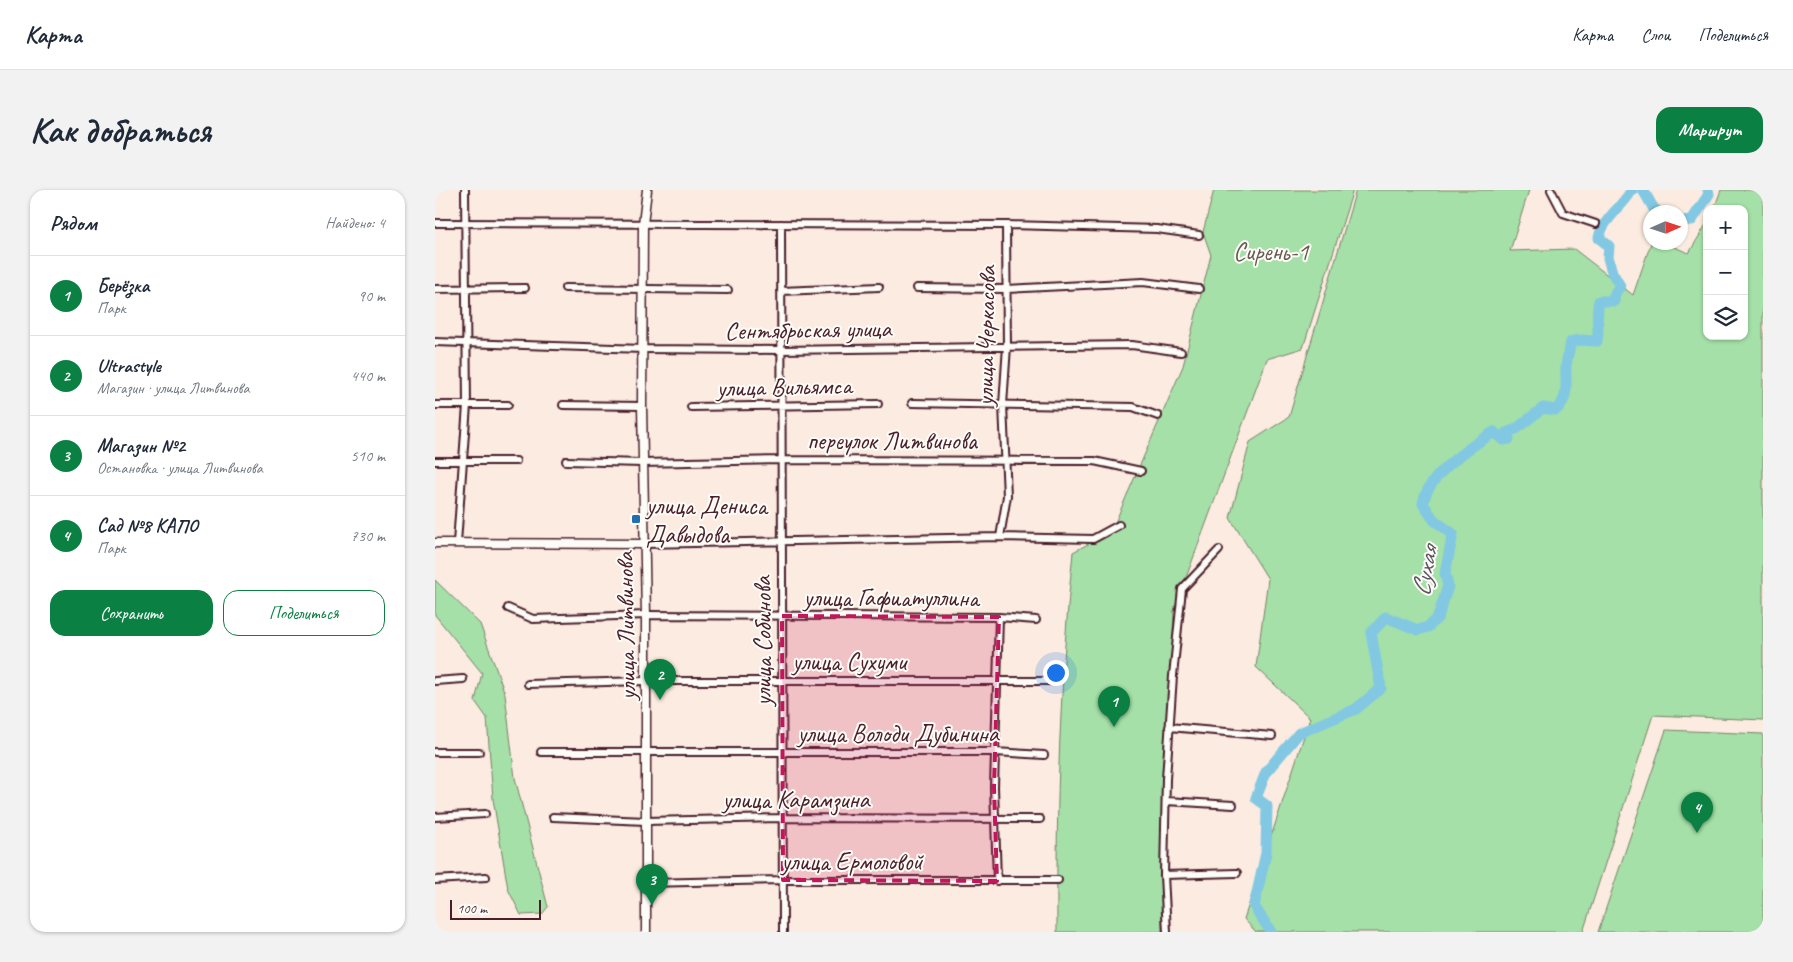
<!DOCTYPE html>
<html lang="ru">
<meta charset="utf-8">
<style>
body{margin:0;font-family:Caveat,sans-serif;background:#f2f2f3;color:#1f2937}
.controls{position:absolute;right:15px;top:15px;display:grid;overflow:hidden;border-radius:10px;box-shadow:0 1px 4px #0004}
.controls button{width:45px;height:45px;display:grid;place-items:center;padding:0;border:0;border-bottom:1px solid #e0e1e3;background:#fff;color:#1f2937;font:25px sans-serif}
.compass{position:absolute;left:1208px;top:15px;width:45px;height:45px;border-radius:50%;background:#fff;box-shadow:0 1px 4px #0004;rotate:87deg}
.scale{position:absolute;left:15px;bottom:12px;width:91px;box-sizing:border-box;padding-left:5px;border:2px solid #4a1f2b;border-top:0;font-size:14px;line-height:18px;white-space:nowrap;color:#4a1f2b;-webkit-text-stroke:4px #fdfcf7;paint-order:stroke}
.you{position:absolute;left:620px;top:482px;width:18px;height:18px;margin:-12px;border:4px solid #fff;border-radius:50%;background:#1a73e8;box-shadow:0 0 0 8px #1a73e833}
.badge{display:grid;place-items:center;width:32px;height:32px;border-radius:50%;background:#0b8043;color:#fff;font-size:16px;font-weight:700}
.pin{position:absolute;translate:-50% -41px;filter:drop-shadow(0 1px 2px #0008)}
.pin::after{content:'';position:absolute;top:26px;width:18px;height:15px;background:inherit;clip-path:polygon(0 0,100% 0,50% 100%)}
.list{margin:0;padding:0;list-style:none}
h2{display:flex;justify-content:space-between;align-items:center;height:65px;margin:0;padding:0 20px;font-size:21px}
h2 small{font-size:16px;font-weight:400;color:#747a83}
.list li{display:grid;grid-template-columns:32px 1fr auto;gap:15px;align-items:center;box-sizing:border-box;height:80px;padding:0 20px;border-top:1px solid #e0e1e3}
.list b{display:block;font-size:19px;white-space:nowrap}
.list p{margin:0;font-size:16px;white-space:nowrap;color:#747a83}
.list em{font-size:16px;font-style:normal;color:#747a83}
.actions{display:flex;gap:10px;padding:15px 20px}
.actions a{flex:1;padding:11px 0;border:1px solid #0b8043;border-radius:15px;text-align:center;font-size:18px;color:#0b8043}
.actions .main{background:#0b8043;color:#fff}
.icon{flex:none;width:28px;height:28px;fill:none;stroke:currentColor;stroke-width:2;stroke-linecap:round;stroke-linejoin:round}
.map{position:relative;flex:none;width:1328px;height:742px;overflow:hidden;border-radius:15px}
header{display:flex;align-items:center;gap:30px;box-sizing:border-box;height:70px;padding:0 25px;background:#fff;border-bottom:1px solid #e0e1e3}
header strong{font-size:24px}
nav{display:flex;gap:28px;margin-inline-start:auto;font-size:18px}
.intro{display:flex;align-items:center;justify-content:space-between;box-sizing:border-box;height:120px;padding:0 30px}
h1{margin:0;font-size:35px}
.button{padding:12px 22px;border-radius:15px;background:#0b8043;color:#fff;font-size:18px;font-weight:700}
main{display:flex;gap:30px;padding:0 30px}
aside{flex:1;background:#fff;border-radius:15px;box-shadow:0 1px 4px #0004}
.map>svg:first-child{display:block}
</style>
<header>
<strong>Карта</strong>
<nav><a>Карта</a><a>Слои</a><a>Поделиться</a></nav>
</header>
<div class="intro"><h1>Как добраться</h1><a class="button">Маршрут</a></div>
<main>
<aside>
<h2>Рядом<small>Найдено: 4</small></h2>
<ul class="list">
<li><span class="badge">1</span><div><b>Берёзка</b><p>Парк</p></div><em>90 m</em></li>
<li><span class="badge">2</span><div><b>Ultrastyle</b><p>Магазин · улица Литвинова</p></div><em>440 m</em></li>
<li><span class="badge">3</span><div><b>Магазин №2</b><p>Остановка · улица Литвинова</p></div><em>510 m</em></li>
<li><span class="badge">4</span><div><b>Сад №8 КАПО</b><p>Парк</p></div><em>730 m</em></li>
</ul>
<div class="actions"><a class="main">Сохранить</a><a>Поделиться</a></div>
</aside>
<div class="map">
<svg width="1328" height="742" viewBox="0 0 1328 742">
<rect width="100%" height="100%" fill="#fcebe0"/>
<filter id="ink" filterUnits="userSpaceOnUse"><feTurbulence type="fractalNoise" baseFrequency=".02" numOctaves="2"/><feDisplacementMap in="SourceGraphic" scale="10" xChannelSelector="R" yChannelSelector="G"/><feConvolveMatrix kernelMatrix="1 2 1 2 8 2 1 2 1" color-interpolation-filters="sRGB"/></filter>
<g filter="url(#ink)">
<!-- green -->
<path fill="#a4e0a7" stroke="#778069" d="M779 0H918L868 158 832 169 739 420 728 661 727 742H622C621 615 625 489 638 362L676 342 748 176 776 65 768 42Z
M921 0H1094L1075 61 1139 59 1198 105 1216 53H1229L1254 63 1272 33V146H1309V19H1279L1286 0H1328V530L1218 525 1148 742H821L809 729 875 528 821 477 833 389 795 328 815 252 854 227Z
M0 390 45 434 70 504 80 588 113 717 107 724 86 725 73 699 58 609 52 528 40 511 47 483 0 425Z
M1231 540 1328 544V742H1163Z"/>
<g fill="none" stroke-linecap="round" stroke-linejoin="round">
<!-- river -->
<path stroke="#82c8e3" stroke-width="11" d="M1208 0 1219 19 1224 22
M1246 31 1257 30 1274 4 1273 0
M836 742 819 716 831 663 832 616 821 608 831 582 864 543 921 519 946 498 936 443 951 427 983 440 993 437 1003 427 1013 396 1010 383 1018 344 999 330 988 314C992 285 1035 257 1059 242L1068 250 1074 249 1071 243 1081 239 1108 218 1121 220C1135 208 1130 192 1131 176 1132 168 1134 160 1136 152L1143 150 1162 151C1165 139 1160 127 1164 111H1179L1180 103 1185 96 1177 82 1173 68 1174 56 1164 48C1167 30 1188 16 1197 0"/>
<!-- minor casing -->
<g stroke="#4a1f2b" stroke-width="10">
<path id="minor" d="M1116 0 1128 23 1161 34
M0 33 571 35 722 39 764 45
M346 34 348 742
M130 98 293 100
M482 98 572 99 708 92 764 99
M0 99 90 98
M346 101 444 97
M0 152 208 159 346 160 697 155 746 162
M477 213 698 217 723 226
M0 215H73
M128 215 207 216
M256 217 443 214
M0 271H81
M131 271 207 273 346 270 659 271 706 281
M565 347 572 306 568 215 572 156 571 35
M22 353 32 215 30 0
M209 354 565 347 658 349 684 335
M73 418 98 429 211 425 564 427 601 430
M0 491 28 489
M93 494 211 491H614
M734 537 837 546
M0 562H44
M106 562H560L609 565
M731 611 798 615
M0 627 50 624
M118 627 211 631 347 628 605 629
M729 685 802 683
M0 690 51 687
M562 691 559 597 564 427
M211 693 348 690H623
M732 742 729 685 731 589 738 486 747 399 784 360"/>
</g>
<!-- tertiary casing -->
<g stroke="#4a1f2b" stroke-width="11">
<path id="tertiary" d="M0 353 209 354
M211 742V425L207 216 208 34 212 0"/>
</g>
<!-- minor -->
<use href="#minor" stroke="#fdfcf7" stroke-width="6"/>
<!-- tertiary -->
<use href="#tertiary" stroke="#fdfcf7" stroke-width="8"/>
</g>
</g>
<!-- marked area -->
<path fill="#c2185b" fill-opacity="0.2" stroke="#c2185b" stroke-width="4" stroke-dasharray="10 6" stroke-linejoin="round" d="M347 426 564 427 559 597 562 691 348 690Z"/>
<!-- markers -->
<rect fill="#1f6fb2" stroke="#fdfcf7" stroke-width="2" x="196" y="324" width="10" height="10" rx="2.5"/>
<g text-anchor="middle" stroke-width="4" stroke-linejoin="round" paint-order="stroke">
<!-- park labels -->
<g font-size="25" fill="#655950" stroke="#fdfcf7">
<text x="836" y="70">Сирень-1</text>
</g>
<!-- street labels -->
<g font-size="25" fill="#4a1f2b" stroke="#fdfcf7">
<text transform="translate(373 139) rotate(-1)" y="9">Сентябрьская улица</text>
<text transform="translate(550 146) rotate(-89)" y="9">улица Черкасова</text>
<text transform="translate(349 196) rotate(-1)" y="9">улица Вильямса</text>
<text x="457" y="259">переулок Литвинова</text>
<text x="456" y="416">улица Гафиатуллина</text>
<text transform="translate(190 436) rotate(-91)" y="9">улица Литвинова</text>
<text transform="translate(327 451) rotate(-90)" y="9">улица Собинова</text>
<text x="414" y="480">улица Сухуми</text>
<text x="463" y="552">улица Володи Дубинина</text>
<text x="361" y="618">улица Карамзина</text>
<text x="417" y="680">улица Ермоловой</text>
</g>
<!-- poi labels -->
<g font-size="25" fill="#4a1f2b" stroke="#fdfcf7" text-anchor="start">
<text x="211" y="324">улица Дениса<tspan x="211" dy="29">Давыдова</tspan></text>
</g>
<!-- water labels -->
<g font-size="26" font-style="italic" fill="#5b5262" stroke="#fdfcf7">
<text transform="translate(989 381) rotate(-80)" y="9">Сухая</text>
</g>
</g>
</svg>
<div class="controls">
<button>+</button>
<button>−</button>
<button><svg class="icon" aria-label="layers" viewBox="0 0 24 24"><path d="M12 4l9 5-9 5-9-5zM3 14l9 5 9-5"/></svg></button>
</div>
<svg class="compass" viewBox="-18 -18 36 36"><path d="M0-13l5 13h-10z" fill="#e53935"/><path d="M0 13l5-13h-10z" fill="#747a83"/></svg>
<div class="scale">100 m</div>
<div class="you"></div>
<div class="pin badge" style="left:679px;top:537px">1</div>
<div class="pin badge" style="left:225px;top:510px">2</div>
<div class="pin badge" style="left:217px;top:715px">3</div>
<div class="pin badge" style="left:1262px;top:643px">4</div>
</div>
</main>
